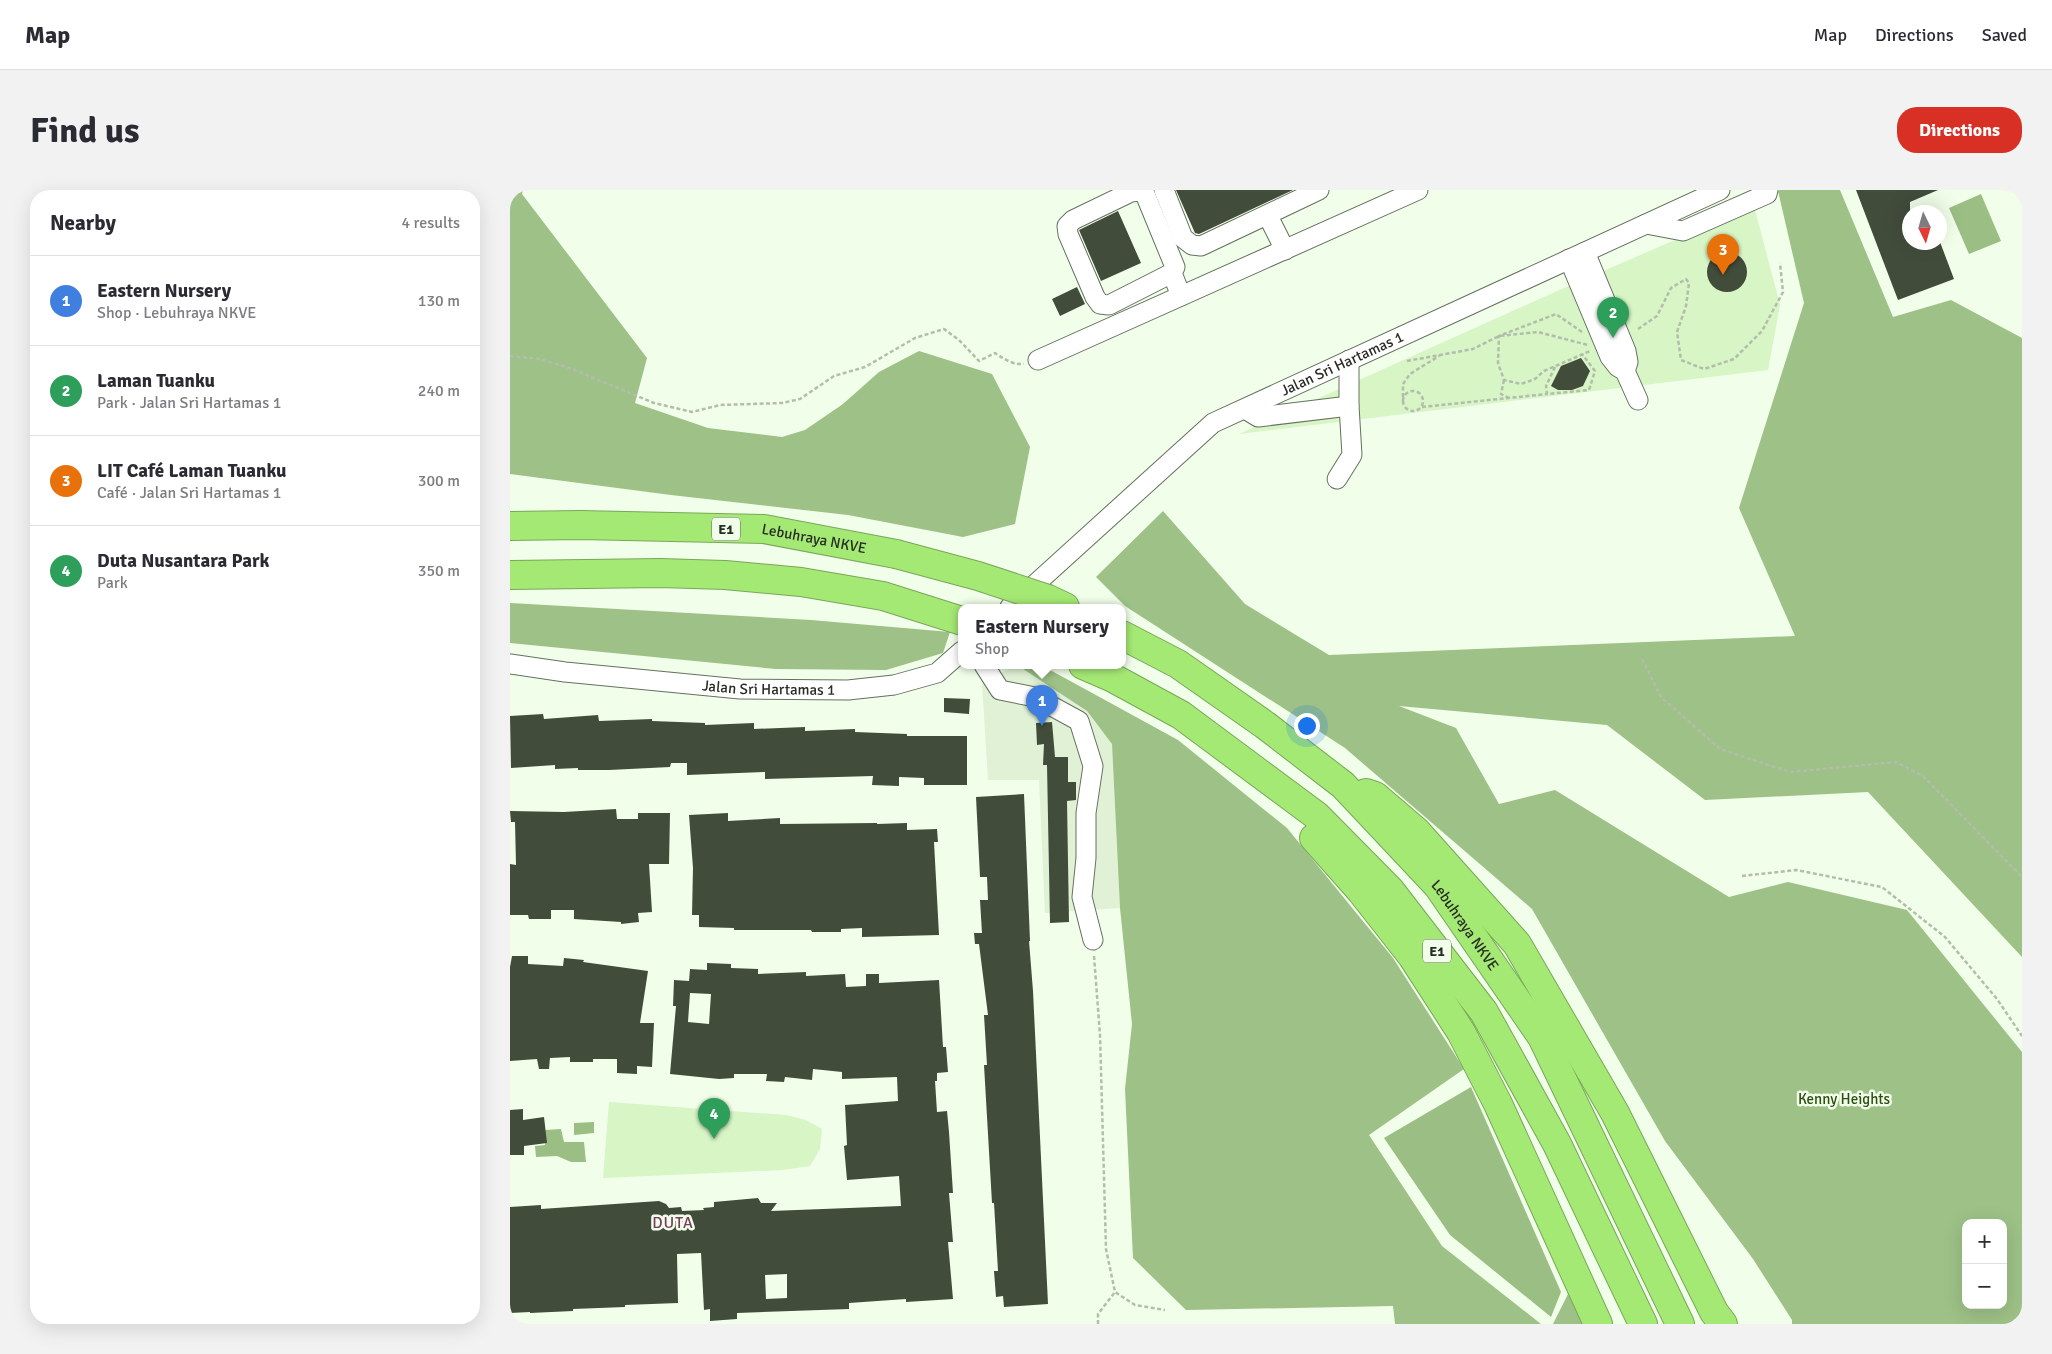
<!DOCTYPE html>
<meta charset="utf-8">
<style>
body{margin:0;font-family:Signika,sans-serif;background:#f2f2f3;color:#2b2b33}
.controls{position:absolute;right:15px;bottom:15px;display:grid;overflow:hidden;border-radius:10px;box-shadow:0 5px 20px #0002}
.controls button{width:45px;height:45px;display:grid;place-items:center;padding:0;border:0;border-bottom:1px solid #e1e1e2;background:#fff;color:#2b2b33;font:25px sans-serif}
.compass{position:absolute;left:1392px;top:15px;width:45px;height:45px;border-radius:50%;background:#fff;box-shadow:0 5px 20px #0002;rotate:175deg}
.you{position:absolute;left:796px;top:535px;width:18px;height:18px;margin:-12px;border:4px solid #fff;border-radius:50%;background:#1a73e8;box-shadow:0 0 0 8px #1a73e833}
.badge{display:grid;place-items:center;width:32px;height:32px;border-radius:50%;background:#d93025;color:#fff;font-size:16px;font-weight:700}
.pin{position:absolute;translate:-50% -41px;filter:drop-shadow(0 1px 2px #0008)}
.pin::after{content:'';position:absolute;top:26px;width:18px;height:15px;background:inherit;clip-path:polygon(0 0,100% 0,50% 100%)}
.popup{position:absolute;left:448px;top:414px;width:168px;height:65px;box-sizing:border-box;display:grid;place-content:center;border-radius:10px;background:#fff;filter:drop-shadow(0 1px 4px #0005);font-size:16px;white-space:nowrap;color:#7c7c81}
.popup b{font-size:19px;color:#2b2b33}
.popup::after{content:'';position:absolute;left:50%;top:100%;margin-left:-10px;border:10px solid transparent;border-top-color:#fff}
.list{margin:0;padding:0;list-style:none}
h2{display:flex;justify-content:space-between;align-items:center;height:65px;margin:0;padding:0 20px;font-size:21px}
h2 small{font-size:16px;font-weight:400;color:#7c7c81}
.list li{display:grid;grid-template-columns:32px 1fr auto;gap:15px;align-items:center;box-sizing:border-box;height:90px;padding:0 20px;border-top:1px solid #e1e1e2}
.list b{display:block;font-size:19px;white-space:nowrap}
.list p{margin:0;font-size:16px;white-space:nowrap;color:#7c7c81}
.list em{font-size:16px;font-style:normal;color:#7c7c81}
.map{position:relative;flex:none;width:1512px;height:1134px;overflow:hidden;border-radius:20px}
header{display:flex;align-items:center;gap:30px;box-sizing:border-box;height:70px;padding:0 25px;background:#fff;border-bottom:1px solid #e1e1e2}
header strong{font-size:24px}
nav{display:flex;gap:28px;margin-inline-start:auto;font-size:18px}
.intro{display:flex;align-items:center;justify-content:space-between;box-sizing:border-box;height:120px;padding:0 30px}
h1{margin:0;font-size:35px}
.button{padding:12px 22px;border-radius:20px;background:#d93025;color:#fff;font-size:18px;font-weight:700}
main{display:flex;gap:30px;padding:0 30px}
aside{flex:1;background:#fff;border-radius:20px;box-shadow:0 5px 20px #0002}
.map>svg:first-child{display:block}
</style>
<header>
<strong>Map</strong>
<nav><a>Map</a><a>Directions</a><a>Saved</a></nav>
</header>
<div class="intro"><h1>Find us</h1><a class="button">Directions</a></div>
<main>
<aside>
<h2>Nearby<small>4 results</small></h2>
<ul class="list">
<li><span class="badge" style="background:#3f7fe0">1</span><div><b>Eastern Nursery</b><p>Shop · Lebuhraya NKVE</p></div><em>130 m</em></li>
<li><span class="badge" style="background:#2e9e5b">2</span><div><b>Laman Tuanku</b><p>Park · Jalan Sri Hartamas 1</p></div><em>240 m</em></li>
<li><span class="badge" style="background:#e8710a">3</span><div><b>LIT Café Laman Tuanku</b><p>Café · Jalan Sri Hartamas 1</p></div><em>300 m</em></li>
<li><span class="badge" style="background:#2e9e5b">4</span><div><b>Duta Nusantara Park</b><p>Park</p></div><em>350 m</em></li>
</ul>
</aside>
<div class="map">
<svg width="1512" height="1134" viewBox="0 0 1512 1134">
<rect width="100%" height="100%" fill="#f1fee9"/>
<!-- built -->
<path fill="#e0f1d6" d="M507 475 577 521 602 554 610 718 535 723 529 590H478L472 493Z"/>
<!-- green -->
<path fill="#d7f5c5" d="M1244 16 1270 115 1258 180 729 244 1056 97Z
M99 912 276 925 296 930 312 939 310 959 300 976 273 980 93 988Z"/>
<!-- forest -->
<path fill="#9dc186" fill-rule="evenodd" d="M0 0H13L12 4 137 168 125 213 198 238 272 247 295 240 333 214 369 182 409 161 482 184 520 257 505 334 453 347 338 325 161 305 0 284Z
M1270 0H1330L1383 127 1441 110 1512 148V767L1358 602 1195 610 1097 535 889 516 946 538 989 614 1045 600 1219 707 1278 692 1397 720 1512 862V1123L1499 1134H1282V1130L1243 1069 1155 951 1022 719 835 558 615 416 586 387 653 321 735 414 819 465 1285 446 1229 318 1294 113 1268 1ZM1456 1033H1493V1115H1456Z
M0 413 301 430 440 442 433 463 376 480 266 479 0 453Z
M507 475H531L668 550 777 638 883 768 954 879 859 945 932 1056 1031 1134H885L883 1116 676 1120 623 1068 615 899 622 834 610 718 602 554 577 521Z
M1058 1104 1075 1134H1043Z"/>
<!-- water -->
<path fill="#9abe83" d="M1471 4 1491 51 1459 64 1439 18Z
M961 897 1051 1102 1041 1127 940 1045 874 948Z
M84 932V943L64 945V933Z
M51 939 54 952H74L76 972H61L47 966 26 967 25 956 35 955V940Z"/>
<!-- building -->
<path fill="#424c3b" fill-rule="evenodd" d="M666 0H783L689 44 685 43Z
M1346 0H1428L1400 12V52H1404L1406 57 1419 52H1430L1444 89 1388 110Z
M608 21 631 73 591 91 569 40Z
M1197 82a20 20 0 1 1 40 0a20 20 0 1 1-40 0Z
M567 97 575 114 550 126 542 109Z
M1071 168 1080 181 1073 196 1062 200H1048L1041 196 1051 176Z
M434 508 460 509 459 524 434 522Z
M33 524 34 529 88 525 89 531 142 529V531L195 533V535L244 533V539L295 537V541L345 539V542L397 544V546H457V595H414V588L389 587V596L362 595 363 586 255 589V582L177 585V573H161L160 577 99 580H68V578L45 579V575L1 578 0 526Z
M542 532 545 567H558V592H566V610L557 611 559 732 540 733 537 575H533L534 554 527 555 526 533Z
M514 604 520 751H519L523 801 538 1114 494 1117 493 1106 486 1107 484 1081H488L484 1013H482L474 875H477L474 825H478L469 754H465L464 743H472L470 710H478L477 687H470L466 607Z
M106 619 107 629H128V623H160L159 674H139L142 722 128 723 129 732 111 734V732L64 729V720H41V729H19L18 725H0V674L6 675 5 632H1L0 621 54 622Z
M218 623V631L270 628V634L367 633V634L397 633V640L427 639 428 652H424L429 745 352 747V738L331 739V742H302L301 740H224V738L189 737V725H182L183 678 179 625Z
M2 766H18V774L53 776 54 768 74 770 73 772 138 781 130 833H144L142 877 127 876V884L107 883V869H83V872H60V867L40 868 39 879H29L27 869 0 871V777Z
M197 773 221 774V778L248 779V784L296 782V786L335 784 336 797 356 796V784H369V793L429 790 433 857H436L438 882 427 883V891H425L427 922 437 921 439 942 443 1003H439L443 1052H438L443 1109 396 1112V1109L339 1113V1119L227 1123V1129L200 1131V1119L194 1120 191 1063 167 1064 168 1113 115 1115V1117L63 1119V1121L20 1123V1122L0 1123V1017L31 1015V1019L149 1011 156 1014 159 1018 171 1017 172 1021 194 1020 193 1018 204 1017V1012L248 1008 251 1013H267L261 1021 391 1016 389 986 337 990 334 956 337 955 335 915 388 911 387 887 332 889V882L303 879 302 890 275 887 274 892 256 891 257 884H224V888L209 889 160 884 166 816H163L164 790 179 791 180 779 197 780ZM180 803 201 804 199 834 178 832ZM277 1084V1108L256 1109 255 1085Z
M13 919V930L34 927 37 953 14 956V965H0V920Z"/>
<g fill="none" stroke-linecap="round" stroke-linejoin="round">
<!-- minor casing -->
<g stroke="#65705f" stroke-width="21">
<g id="minor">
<path d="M654 0 673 48 682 55 691 56 809 0"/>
<path d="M758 26 775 60"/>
<path d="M1136 34 1173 41 1257 4 1258 0"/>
<path d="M1075 62 1116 161 1118 172 1115 181"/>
<path d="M1059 69 1100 167 1108 177 1115 181 1128 210"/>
<path d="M662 83 599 115 590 114 585 107 558 44 557 36 563 30 621 2 629 1 635 4 665 77 662 83 671 106"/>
<path d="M528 170 908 0"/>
<path d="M735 219 748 227 839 216V170"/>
<path d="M827 289 842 265 839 216"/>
<path id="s1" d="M500 417 703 233 1210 0"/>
<path id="s2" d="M0 474 55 482 230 499 338 500 384 495 427 483 452 461"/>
<path d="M474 475 490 500 525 507 569 531 583 576 576 623V668L572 707 583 750"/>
</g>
</g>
<!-- highway casing -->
<g stroke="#79a759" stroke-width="30">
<g id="highway">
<path id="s3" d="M0 336 70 335 254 339 386 364"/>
<path d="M0 385 150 383 215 385 291 392 373 406 452 431"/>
<path d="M538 409 555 417"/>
<path id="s4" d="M612 445 668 474 755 535 833 595 928 696 1032 847 1170 1134"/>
<path d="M573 475 603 488 671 525 807 626 880 700 974 822 1047 954 1133 1134"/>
<path d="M856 603 865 606 907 642 1007 754 1105 923 1204 1122 1213 1134"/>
<path d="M804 648 851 701 902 766 951 842 988 914 1088 1134"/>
</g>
</g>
<!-- path -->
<path stroke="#b3bdac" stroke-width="2.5" stroke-dasharray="4 2.5" stroke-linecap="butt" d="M1128 139 1147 126 1161 98 1176 89 1179 93 1176 116 1167 142 1171 170 1194 179 1224 169 1252 141 1273 102 1270 73
M1072 142 1046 124 989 146 988 173 994 190 1011 194 1025 189 1034 181 1080 161
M0 166 30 169 62 179 144 213 182 222 210 215 272 213 290 209 324 186 355 177 405 148 434 139 449 150 469 171 485 163C494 169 503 175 514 174
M897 171 963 159 989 146 1028 142 1078 155
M1045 177 1036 196 1037 204 1079 200 1085 181 1072 164
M994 190 991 204 999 208
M893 211a10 10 0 1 1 20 0a10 10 0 1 1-20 0Z
M893 207V194L900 184 929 166
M912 217 1037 204
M1132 469 1151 507 1210 559 1280 582 1386 572 1413 586 1512 687
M1232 686 1286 680 1372 697 1435 747 1487 809 1512 846
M584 766 590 845 596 1059 605 1102 625 1115 655 1120
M588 1134V1124L605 1102"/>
<!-- minor -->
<use href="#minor" stroke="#fff" stroke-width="19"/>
<!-- highway -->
<use href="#highway" stroke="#a5e975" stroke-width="28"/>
<!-- highway-bridge casing -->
<g stroke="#79a759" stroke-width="30" stroke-linecap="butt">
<path id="highway-bridge" d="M386 364 468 386 538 409"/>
</g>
<!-- highway-bridge -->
<use href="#highway-bridge" stroke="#a5e975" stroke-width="28"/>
</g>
<g text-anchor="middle" stroke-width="5" stroke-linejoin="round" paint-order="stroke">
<!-- shield labels -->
<g fill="#f1fee9" stroke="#646b5f" stroke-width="1">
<rect x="202" y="327.5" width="28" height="23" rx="4"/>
<rect x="913" y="749.5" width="28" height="23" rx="4"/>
</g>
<g font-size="14" font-weight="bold" fill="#272c24">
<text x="216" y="344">E1</text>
<text x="927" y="766">E1</text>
</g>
<!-- street labels -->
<g font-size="15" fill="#272c24" stroke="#f1fee9">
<text dy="5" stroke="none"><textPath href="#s1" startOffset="416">Jalan Sri Hartamas 1</textPath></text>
<text dy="5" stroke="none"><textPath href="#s3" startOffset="305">Lebuhraya NKVE</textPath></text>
<text dy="5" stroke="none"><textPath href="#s2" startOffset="260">Jalan Sri Hartamas 1</textPath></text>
<text dy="5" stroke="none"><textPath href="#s4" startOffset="454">Lebuhraya NKVE</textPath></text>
</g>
<!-- park labels -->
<g font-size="15" fill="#2e4f12" stroke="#f1fee9">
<text x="1334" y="914">Kenny Heights</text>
</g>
<!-- neighbourhood labels -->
<g font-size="16" letter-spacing="1" fill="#793b62" stroke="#f1fee9">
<text x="163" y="1038">DUTA</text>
</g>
</g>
</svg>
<div class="controls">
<button>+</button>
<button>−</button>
</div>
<svg class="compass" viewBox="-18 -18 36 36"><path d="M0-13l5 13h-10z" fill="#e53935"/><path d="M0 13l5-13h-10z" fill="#7c7c81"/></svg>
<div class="you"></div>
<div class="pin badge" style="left:532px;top:536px;background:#3f7fe0">1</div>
<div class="popup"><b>Eastern Nursery</b>Shop</div>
<div class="pin badge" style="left:1103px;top:148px;background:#2e9e5b">2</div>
<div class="pin badge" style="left:1213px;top:85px;background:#e8710a">3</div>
<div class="pin badge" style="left:204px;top:949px;background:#2e9e5b">4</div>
</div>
</main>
